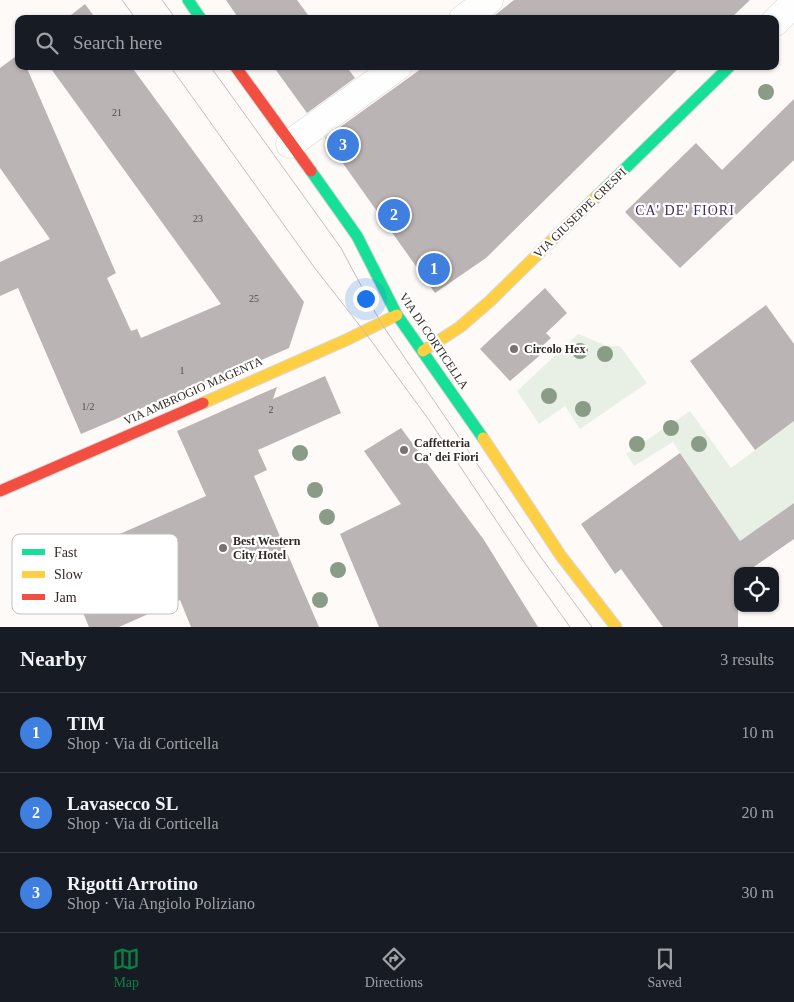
<!DOCTYPE html>
<meta charset="utf-8">
<style>
body{margin:0;font-family:Georgia,serif;background:#20242c;color:#f1f3f6}
.controls{position:absolute;right:15px;bottom:15px;display:grid;overflow:hidden;border-radius:10px;box-shadow:0 1px 4px #0004}
.controls button{width:45px;height:45px;display:grid;place-items:center;padding:0;border:0;border-bottom:1px solid #363941;background:#171b24;color:#f1f3f6;font:25px sans-serif}
.you{position:absolute;left:365px;top:298px;width:18px;height:18px;margin:-12px;border:4px solid #fff;border-radius:50%;background:#1a73e8;box-shadow:0 0 0 8px #1a73e833}
.badge{display:grid;place-items:center;width:32px;height:32px;border-radius:50%;background:#0b8043;color:#fff;font-size:16px;font-weight:700}
.pin{position:absolute;translate:-50% -50%;border:2px solid #fff;box-shadow:0 1px 5px #0006}
.list{margin:0;padding:0;list-style:none}
h2{display:flex;justify-content:space-between;align-items:center;height:65px;margin:0;padding:0 20px;font-size:21px}
h2 small{font-size:16px;font-weight:400;color:#9ea1a6}
.list li{display:grid;grid-template-columns:32px 1fr auto;gap:15px;align-items:center;box-sizing:border-box;height:80px;padding:0 20px;border-top:1px solid #363941}
.list b{display:block;font-size:19px;white-space:nowrap}
.list p{margin:0;font-size:16px;white-space:nowrap;color:#9ea1a6}
.list em{font-size:16px;font-style:normal;color:#9ea1a6}
.icon{flex:none;width:28px;height:28px;fill:none;stroke:currentColor;stroke-width:2;stroke-linecap:round;stroke-linejoin:round}
.map{position:relative;flex:none;width:794px;height:627px;overflow:hidden}
.search{position:absolute;background:#171b24;box-shadow:0 1px 4px #0004;left:15px;right:15px;top:15px;height:55px;display:flex;align-items:center;gap:12px;box-sizing:border-box;padding:0 18px;border-radius:10px;color:#9ea1a6;font-size:19px}
.sheet{height:305px;background:#171b24}
nav{display:flex;justify-content:space-around;align-items:center;box-sizing:border-box;height:70px;border-top:1px solid #363941;background:#171b24;font-size:14px;color:#9ea1a6}
nav a{display:grid;justify-items:center;gap:2px}
nav .on{color:#0b8043}
.map>svg:first-child{display:block}
</style>
<div class="map">
<svg width="794" height="627" viewBox="0 0 794 627">
<rect width="100%" height="100%" fill="#fdfaf8"/>
<!-- green -->
<path fill="#e8f0e5" d="M578 334 607 346H620L647 383 580 429 565 406 539 424 517 391Z
M690 411 731 468 794 421V503L740 541 673 442 634 466 626 454Z"/>
<!-- building -->
<path fill="#bbb4b5" d="M226 0H297L311 19H239Z
M514 0H750L730 19H490Z
M85 4 96 19H66Z
M19 54V66H26L116 273 107 278 131 331 137 329 141 338 221 304 49 66H131L304 302 289 348 165 402 163 399 81 434 18 288 0 296V262L50 239 0 168V68Z
M273 66H346L355 78 307 113Z
M425 66H681L486 258 435 293 325 138Z
M794 99V160L680 268 625 212 696 143 722 170Z
M545 288 567 313 546 333 551 338 541 347 545 351 510 381 480 349Z
M766 305 794 344V421L755 450 690 361Z
M325 376 341 413 258 450 267 470 254 476 319 627H191L180 600 119 627H89L71 584 99 572 88 548 206 496 177 431 277 387 273 399Z
M401 428 484 540 538 627H379L340 534 401 504 364 451Z
M680 453 740 541 794 503V539L748 571H738V627H663L621 569 615 574 581 524Z"/>
<g fill="none" stroke-linecap="round" stroke-linejoin="round">
<!-- street casing -->
<g stroke="#ddd6d3" stroke-width="29">
<path id="street" d="M463 19 489 0
M775 22 794 3
M290 144 398 66"/>
</g>
<!-- fast casing -->
<g stroke="#ddd6d3" stroke-width="13">
<path id="fast" d="M188 0 201 19
M311 171 357 236 397 315 483 438
M595 198 730 66"/>
</g>
<!-- slow casing -->
<g stroke="#ddd6d3" stroke-width="13">
<path id="slow" d="M423 351 460 327 490 301 595 198
M203 403 346 340 397 315
M483 438 561 556 616 627"/>
</g>
<!-- jam casing -->
<g stroke="#ddd6d3" stroke-width="13">
<path id="jam" d="M235 66 311 171
M0 491 203 403"/>
</g>
<!-- street -->
<use href="#street" stroke="#fffefe" stroke-width="28"/>
<!-- fast -->
<use href="#fast" stroke="#16e098" stroke-width="11"/>
<!-- slow -->
<use href="#slow" stroke="#ffcf43" stroke-width="11"/>
<!-- jam -->
<use href="#jam" stroke="#f24e42" stroke-width="11"/>
<!-- tram -->
<path stroke="#c2c0c0" stroke-width="1" d="M122 0 136 19
M162 0 176 19
M170 66 314 267 364 331 429 420 526 565 570 627
M210 66 341 248 381 323 540 556 592 627"/>
</g>
<!-- trees -->
<g fill="#8a9c87">
<circle cx="766" cy="92" r="8"/>
<circle cx="580" cy="351" r="8"/>
<circle cx="605" cy="354" r="8"/>
<circle cx="549" cy="396" r="8"/>
<circle cx="583" cy="409" r="8"/>
<circle cx="671" cy="428" r="8"/>
<circle cx="637" cy="444" r="8"/>
<circle cx="699" cy="444" r="8"/>
<circle cx="300" cy="453" r="8"/>
<circle cx="315" cy="490" r="8"/>
<circle cx="327" cy="517" r="8"/>
<circle cx="338" cy="570" r="8"/>
<circle cx="320" cy="600" r="8"/>
</g>
<!-- markers -->
<g fill="#7a726f" stroke="#fff" stroke-width="2">
<circle cx="514" cy="349" r="5"/>
<circle cx="404" cy="450" r="5"/>
<circle cx="223" cy="548" r="5"/>
</g>
<g text-anchor="middle" stroke-width="4.5" stroke-linejoin="round" paint-order="stroke">
<!-- number labels -->
<g font-size="10" fill="#554c49">
<text x="117" y="116">21</text>
<text x="198" y="222">23</text>
<text x="254" y="302">25</text>
<text x="182" y="374">1</text>
<text x="88" y="410">1/2</text>
<text x="271" y="413">2</text>
</g>
<!-- street labels -->
<g font-size="12" fill="#332925" stroke="#fff">
<text transform="translate(580 213) rotate(-44)" y="4">VIA GIUSEPPE CRESPI</text>
<text transform="translate(434 341) rotate(56)" y="4">VIA DI CORTICELLA</text>
<text transform="translate(193 391) rotate(-24)" y="4">VIA AMBROGIO MAGENTA</text>
</g>
<!-- poi labels -->
<g font-size="12" font-weight="bold" fill="#332925" stroke="#fff" text-anchor="start">
<text x="524" y="353">Circolo Hex</text>
<text x="414" y="447">Caffetteria<tspan x="414" dy="14">Ca' dei Fiori</tspan></text>
<text x="233" y="545">Best Western<tspan x="233" dy="14">City Hotel</tspan></text>
</g>
<!-- neighbourhood labels -->
<g font-size="14" letter-spacing="1" fill="#3e2d68" stroke="#fff">
<text x="685" y="215">CA' DE' FIORI</text>
</g>
</g>
<!-- legend -->
<rect x="12" y="534" width="166" height="80" rx="8" fill="#fff" stroke="#c2bfbe" stroke-width="1"/>
<rect x="22" y="549" width="23" height="6" fill="#16e098"/>
<rect x="22" y="571" width="23" height="7" fill="#ffcf43"/>
<rect x="22" y="594" width="23" height="6" fill="#f24e42"/>
<g font-size="14" fill="#332925">
<text x="54" y="557">Fast</text>
<text x="54" y="579">Slow</text>
<text x="54" y="602">Jam</text>
</g>
</svg>
<div class="controls">
<button><svg class="icon" aria-label="locate" viewBox="0 0 24 24"><circle cx="12" cy="12" r="6"/><path d="M12 2v4M12 18v4M2 12h4M18 12h4"/></svg></button>
</div>
<div class="you"></div>
<div class="pin badge" style="left:434px;top:269px;background:#3f7fe0">1</div>
<div class="pin badge" style="left:394px;top:215px;background:#3f7fe0">2</div>
<div class="pin badge" style="left:343px;top:145px;background:#3f7fe0">3</div>
<div class="search"><svg class="icon" aria-label="search" viewBox="0 0 24 24"><circle cx="10" cy="10" r="6"/><path d="M15 15l6 6"/></svg>Search here</div>
</div>
<section class="sheet">
<h2>Nearby<small>3 results</small></h2>
<ul class="list">
<li><span class="badge" style="background:#3f7fe0">1</span><div><b>TIM</b><p>Shop · Via di Corticella</p></div><em>10 m</em></li>
<li><span class="badge" style="background:#3f7fe0">2</span><div><b>Lavasecco SL</b><p>Shop · Via di Corticella</p></div><em>20 m</em></li>
<li><span class="badge" style="background:#3f7fe0">3</span><div><b>Rigotti Arrotino</b><p>Shop · Via Angiolo Poliziano</p></div><em>30 m</em></li>
</ul>
</section>
<nav>
<a class="on"><svg class="icon" aria-label="map" viewBox="0 0 24 24"><path d="M3 6l6-2 6 2 6-2v14l-6 2-6-2-6 2zM9 4v14M15 6v14"/></svg>Map</a>
<a><svg class="icon" aria-label="directions" viewBox="0 0 24 24"><path d="M12 3l9 9-9 9-9-9zM9 14v-3h6M13 9l2 2-2 2"/></svg>Directions</a>
<a><svg class="icon" aria-label="saved" viewBox="0 0 24 24"><path d="M7 4h10v16l-5-4-5 4z"/></svg>Saved</a>
</nav>
